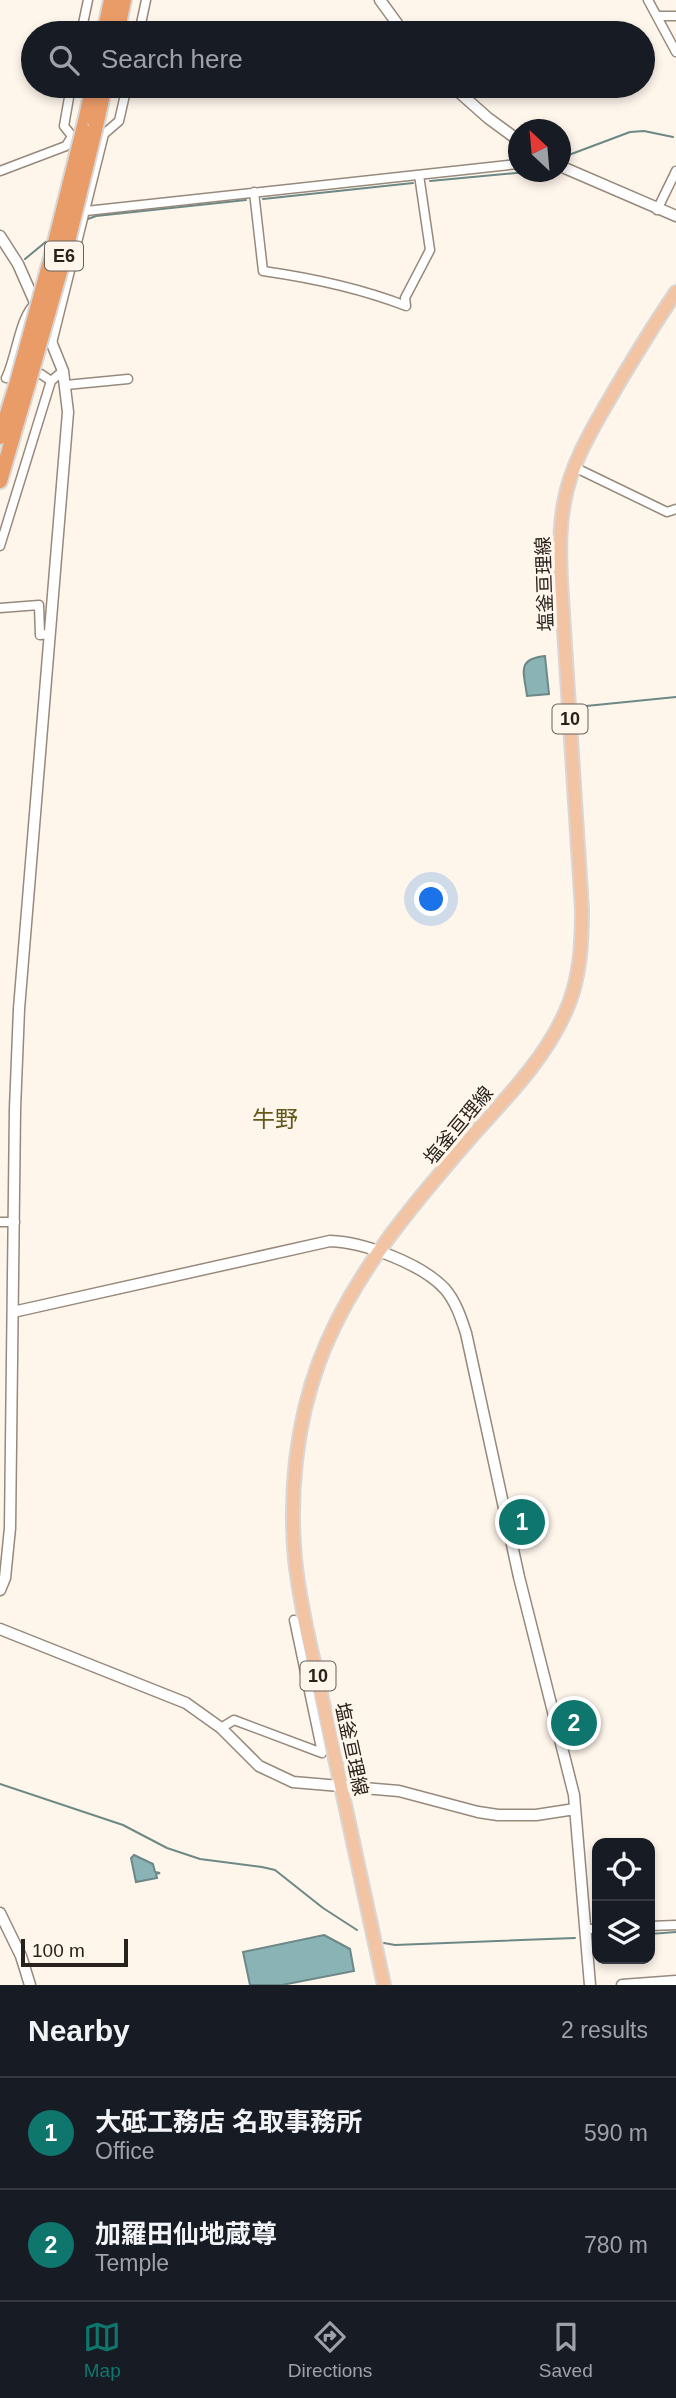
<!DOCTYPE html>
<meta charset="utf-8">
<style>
body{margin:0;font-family:Helvetica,"Noto Sans JP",sans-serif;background:#242831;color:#f1f3f6}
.controls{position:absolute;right:21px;bottom:21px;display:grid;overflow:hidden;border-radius:14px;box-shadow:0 4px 10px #0003}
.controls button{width:63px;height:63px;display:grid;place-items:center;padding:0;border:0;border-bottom:2px solid #363941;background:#171b24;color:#f1f3f6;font:35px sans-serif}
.compass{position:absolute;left:508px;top:119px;width:63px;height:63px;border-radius:50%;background:#171b24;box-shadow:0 4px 10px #0003;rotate:334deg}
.scale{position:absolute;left:21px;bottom:18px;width:107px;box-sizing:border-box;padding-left:7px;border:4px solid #27221c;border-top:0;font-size:19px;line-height:24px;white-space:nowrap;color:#27221c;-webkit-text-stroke:5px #fef5eb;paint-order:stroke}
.you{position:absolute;left:432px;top:900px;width:24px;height:24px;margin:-18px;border:5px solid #fff;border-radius:50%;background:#1a73e8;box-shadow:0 0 0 10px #1a73e833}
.badge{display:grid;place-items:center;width:46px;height:46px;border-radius:50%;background:#0f766e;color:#fff;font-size:23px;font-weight:700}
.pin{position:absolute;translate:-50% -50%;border:4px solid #fff;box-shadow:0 2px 7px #0006}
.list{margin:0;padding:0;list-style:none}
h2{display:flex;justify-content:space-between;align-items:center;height:91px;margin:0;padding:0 28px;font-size:30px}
h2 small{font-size:23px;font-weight:400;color:#9ea1a6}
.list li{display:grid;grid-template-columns:46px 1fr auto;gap:21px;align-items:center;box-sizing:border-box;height:112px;padding:0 28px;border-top:2px solid #363941}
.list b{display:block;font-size:26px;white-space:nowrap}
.list p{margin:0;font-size:23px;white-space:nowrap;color:#9ea1a6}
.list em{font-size:23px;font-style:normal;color:#9ea1a6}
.icon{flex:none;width:38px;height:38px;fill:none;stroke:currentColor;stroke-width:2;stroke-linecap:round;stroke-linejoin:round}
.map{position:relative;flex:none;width:676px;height:1985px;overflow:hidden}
.search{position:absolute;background:#171b24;box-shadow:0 4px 10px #0003;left:21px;right:21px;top:21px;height:77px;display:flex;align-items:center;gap:18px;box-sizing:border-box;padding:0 24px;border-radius:38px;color:#9ea1a6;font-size:26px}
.sheet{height:315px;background:#171b24}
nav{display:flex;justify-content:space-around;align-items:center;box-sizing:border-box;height:98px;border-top:2px solid #363941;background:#171b24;font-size:19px;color:#9ea1a6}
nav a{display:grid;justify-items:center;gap:4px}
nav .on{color:#0f766e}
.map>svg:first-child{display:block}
</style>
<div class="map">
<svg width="676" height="1985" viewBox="0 0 676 1985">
<rect width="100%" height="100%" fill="#fef5eb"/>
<!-- water -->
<path fill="#89b3b5" stroke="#6c8887" stroke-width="2" d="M545 656 549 694 527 696C524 672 516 659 545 656Z
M134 1855 153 1864 155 1872 160 1873 156 1874 157 1878 136 1882 131 1858Z
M324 1935 350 1949 354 1971 282 1985H250L243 1952Z"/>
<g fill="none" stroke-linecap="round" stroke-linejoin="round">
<!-- stream -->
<path stroke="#6c8887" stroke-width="2" d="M566 156 630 132 644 131 673 137
M430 181 527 172
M263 199 413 183
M88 219 96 216 246 200
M25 259 48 240
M576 707 676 697
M0 1784 123 1825 167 1848 200 1859 262 1867 275 1870 323 1908 357 1930
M650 1934 676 1932
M593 1937 597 1936
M384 1943 395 1945 575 1938"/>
<!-- minor casing -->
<g stroke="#97897b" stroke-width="11">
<path id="minor" d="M648 0 676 52
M657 16H676
M81 33 88 0
M139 33 146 0
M0 171 66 146 72 136 64 126 71 86
M254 192 263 271C312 278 360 288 406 306L405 298 430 250 419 175
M657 210 676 171
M86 211 518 164
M52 343 104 134 119 121 127 86
M29 375 41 374 51 381
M6 378C16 359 20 314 36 303
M66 385 128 379
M574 467 667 512 676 509
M0 546 51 381 63 371
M0 608 39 605 40 635 49 634
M0 1222H15
M221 1728 234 1720 322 1753 294 1620
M650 1926 676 1925
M585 1929H597"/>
</g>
<!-- tertiary casing -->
<g stroke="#97897b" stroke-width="13">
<path id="tertiary" d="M380 0 404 33
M452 86 488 118 518 140
M560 166 676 216
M0 236 18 264 37 307
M13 1312 330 1241C364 1242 422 1264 445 1289 456 1302 461 1318 466 1333L519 1577 574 1795 590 1985
M0 1590 5 1578 10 1528 15 1109 19 1009 68 412 63 371 44 324
M0 1629 186 1703 221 1728 259 1766 293 1782 399 1791 478 1812 498 1815H536L575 1809
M0 1913 21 1956 30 1985
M622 1985 676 1981"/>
</g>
<!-- primary casing -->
<g stroke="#d8d7d6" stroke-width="16">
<path id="primary" d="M384 1985C365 1899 346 1813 328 1726 317 1671 301 1615 295 1559 289 1494 296 1424 319 1362 351 1276 413 1204 473 1135 507 1097 544 1060 565 1013 580 981 582 945 582 910L561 583C560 557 559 530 564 503 570 468 588 436 606 405 628 367 651 329 676 292"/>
</g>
<!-- motorway casing -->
<g stroke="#d8d7d6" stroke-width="18">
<path id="motorway" d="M104 33 111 0
M117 33 124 0
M96 126 105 86
M83 130 93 86
M0 437 17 382
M0 481 28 385"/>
</g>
<!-- minor -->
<use href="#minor" stroke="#fff" stroke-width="8"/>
<!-- tertiary -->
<use href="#tertiary" stroke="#fff" stroke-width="10"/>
<!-- primary -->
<use href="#primary" stroke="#f2c4a4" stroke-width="12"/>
<!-- motorway -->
<use href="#motorway" stroke="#ea9c68" stroke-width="14"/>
<!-- motorway-bridge casing -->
<g stroke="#d8d7d6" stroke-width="18" stroke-linecap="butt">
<path id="motorway-bridge" d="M17 382 52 254 83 130
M28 385 65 254 96 126"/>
</g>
<!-- motorway-bridge -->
<use href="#motorway-bridge" stroke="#ea9c68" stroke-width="14"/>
</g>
<g text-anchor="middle" stroke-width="7" stroke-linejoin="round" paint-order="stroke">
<!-- shield labels -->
<g fill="#fef5eb" stroke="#68615a" stroke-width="2">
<rect x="45" y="241.5" width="38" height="29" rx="5"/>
<rect x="552.5" y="704.5" width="35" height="29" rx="5"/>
<rect x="300.5" y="1661.5" width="35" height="29" rx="5"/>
</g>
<g font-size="18" font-weight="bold" fill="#27221c">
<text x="64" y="262">E6</text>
<text x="570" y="725">10</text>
<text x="318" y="1682">10</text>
</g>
<!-- street labels -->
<g font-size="19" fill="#27221c" stroke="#fef5eb">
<text transform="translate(544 584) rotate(-92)" y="7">塩釜亘理線</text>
<text transform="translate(458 1125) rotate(-50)" y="7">塩釜亘理線</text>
<text transform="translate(352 1749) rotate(78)" y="7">塩釜亘理線</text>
</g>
<!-- quarter labels -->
<g font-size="23" fill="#63571b" stroke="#fef5eb">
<text x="275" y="1127">牛野</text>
</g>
</g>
</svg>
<div class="controls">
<button><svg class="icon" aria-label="locate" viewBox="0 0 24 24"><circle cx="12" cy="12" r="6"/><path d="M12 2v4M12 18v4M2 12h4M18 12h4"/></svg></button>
<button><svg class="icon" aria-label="layers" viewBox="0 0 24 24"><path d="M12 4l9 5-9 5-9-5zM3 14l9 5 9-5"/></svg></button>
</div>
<svg class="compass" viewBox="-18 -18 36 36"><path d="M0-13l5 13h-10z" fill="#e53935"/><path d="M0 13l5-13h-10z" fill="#9ea1a6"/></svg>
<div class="scale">100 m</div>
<div class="you"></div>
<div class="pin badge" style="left:522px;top:1522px">1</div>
<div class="pin badge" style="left:574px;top:1723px">2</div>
<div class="search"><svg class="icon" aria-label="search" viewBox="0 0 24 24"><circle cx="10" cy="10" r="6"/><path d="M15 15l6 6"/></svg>Search here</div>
</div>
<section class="sheet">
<h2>Nearby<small>2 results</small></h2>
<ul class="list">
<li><span class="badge">1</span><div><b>大砥工務店 名取事務所</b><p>Office</p></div><em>590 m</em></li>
<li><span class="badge">2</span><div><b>加羅田仙地蔵尊</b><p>Temple</p></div><em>780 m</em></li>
</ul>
</section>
<nav>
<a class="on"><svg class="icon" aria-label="map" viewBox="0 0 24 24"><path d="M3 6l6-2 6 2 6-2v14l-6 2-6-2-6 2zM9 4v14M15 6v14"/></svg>Map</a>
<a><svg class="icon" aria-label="directions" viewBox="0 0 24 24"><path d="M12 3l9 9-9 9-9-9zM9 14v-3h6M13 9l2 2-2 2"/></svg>Directions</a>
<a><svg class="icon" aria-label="saved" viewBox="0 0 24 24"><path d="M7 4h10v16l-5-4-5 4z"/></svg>Saved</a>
</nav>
